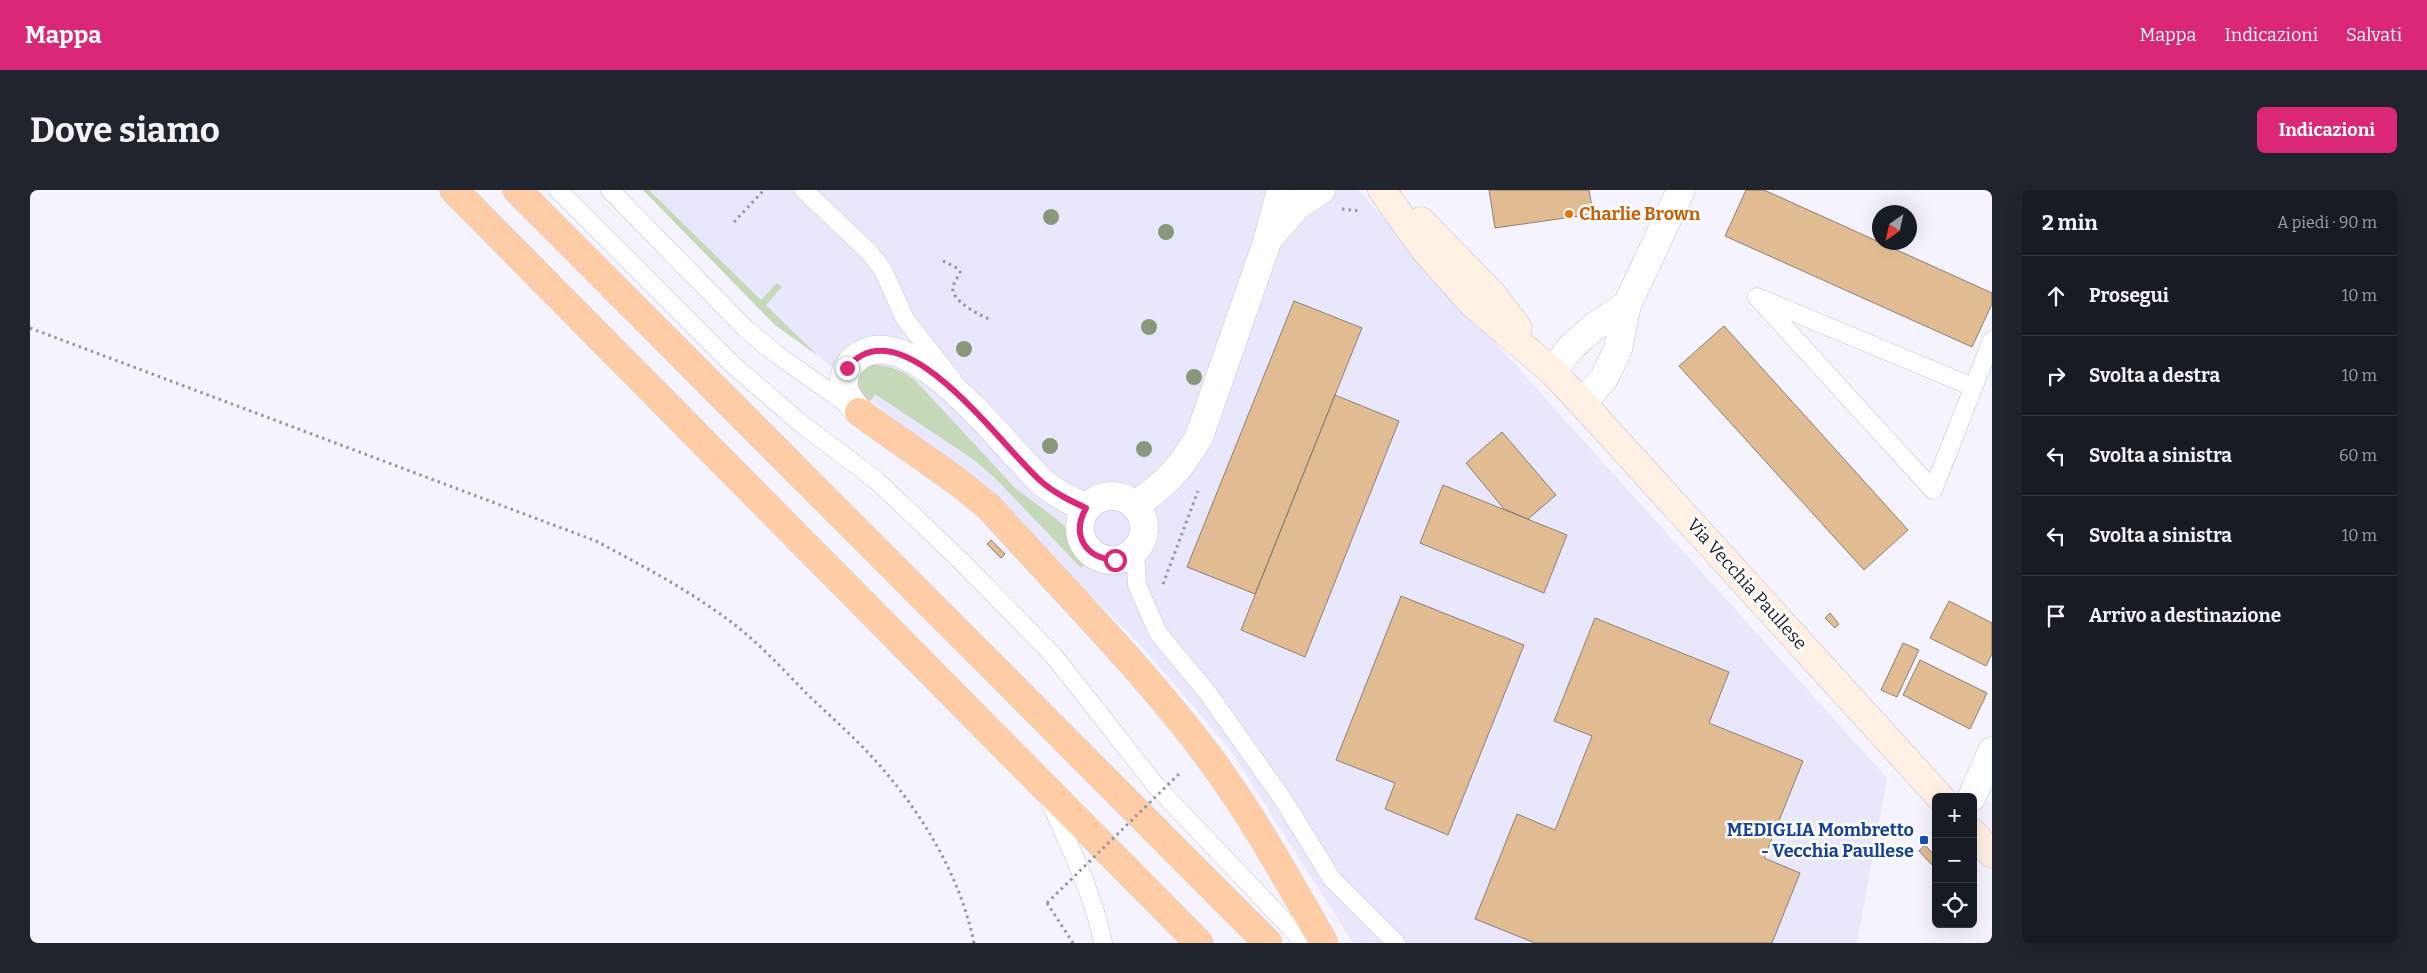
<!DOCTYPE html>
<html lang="it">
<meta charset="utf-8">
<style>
body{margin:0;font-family:Bitter,serif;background:#20242c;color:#f1f3f6}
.controls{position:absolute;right:15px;bottom:15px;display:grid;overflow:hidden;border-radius:8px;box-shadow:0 5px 20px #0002}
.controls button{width:45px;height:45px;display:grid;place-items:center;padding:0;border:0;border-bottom:1px solid #363941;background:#171b24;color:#f1f3f6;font:25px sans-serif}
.compass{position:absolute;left:1842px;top:15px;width:45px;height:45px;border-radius:50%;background:#171b24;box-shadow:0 5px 20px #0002;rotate:214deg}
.stop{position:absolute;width:15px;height:15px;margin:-11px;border:4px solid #db2777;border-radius:50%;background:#fff}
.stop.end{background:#db2777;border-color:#fff;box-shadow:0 1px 5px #0008}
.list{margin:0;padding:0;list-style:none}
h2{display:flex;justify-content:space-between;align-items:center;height:65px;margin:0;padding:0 20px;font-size:21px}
h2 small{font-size:16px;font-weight:400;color:#9ea1a6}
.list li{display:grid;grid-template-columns:32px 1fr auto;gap:15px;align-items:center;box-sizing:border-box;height:80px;padding:0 20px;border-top:1px solid #363941}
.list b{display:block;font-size:19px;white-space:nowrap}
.list em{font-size:16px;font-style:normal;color:#9ea1a6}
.icon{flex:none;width:28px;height:28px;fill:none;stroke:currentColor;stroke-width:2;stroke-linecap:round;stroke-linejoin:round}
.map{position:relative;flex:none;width:1962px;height:753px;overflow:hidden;border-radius:8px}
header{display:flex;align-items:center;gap:30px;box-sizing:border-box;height:70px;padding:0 25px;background:#db2777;color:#fff}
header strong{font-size:24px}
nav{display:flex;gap:28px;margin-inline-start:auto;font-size:18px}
.intro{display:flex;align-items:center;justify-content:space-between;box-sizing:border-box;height:120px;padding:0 30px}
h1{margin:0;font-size:35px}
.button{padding:12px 22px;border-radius:8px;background:#db2777;color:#fff;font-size:18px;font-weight:700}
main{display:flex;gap:30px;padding:0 30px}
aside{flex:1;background:#171b24;border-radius:8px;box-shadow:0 5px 20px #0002}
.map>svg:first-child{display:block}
</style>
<header>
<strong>Mappa</strong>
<nav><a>Mappa</a><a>Indicazioni</a><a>Salvati</a></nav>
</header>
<div class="intro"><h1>Dove siamo</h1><a class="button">Indicazioni</a></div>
<main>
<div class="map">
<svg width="1962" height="753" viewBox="0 0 1962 753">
<rect width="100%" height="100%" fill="#f4f3fe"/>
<!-- built -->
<path fill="#e9e7fc" d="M613 0H1328L1857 588 1827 753H1323L1200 559 1108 452 966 313 787 165 745 135Z"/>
<!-- green -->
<path fill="#c5d9b8" d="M613 0H619L731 110 747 93 752 97 736 115 787 165 745 135Z
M838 174C857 175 870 179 885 190L985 298 1029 331 1038 340 1047 364 1055 374 1051 378 964 287 943 269 845 204 840 212 827 201 826 186Z"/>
<!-- building -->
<path fill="#e1bb92" stroke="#898075" d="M1459 0H1559L1563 24 1465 38Z
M1716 0H1734L1962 103V114L1942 157 1695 46Z
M1264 111 1332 138 1225 404 1157 377Z
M1694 136 1878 340 1834 380 1649 176Z
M1305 205 1369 231 1275 467 1211 440Z
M1472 242 1526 305 1498 329 1474 319 1436 273Z
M1413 295 1537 345 1514 403 1390 353Z
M961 350 975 364 971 368 957 354Z
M1371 406 1494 455 1418 645 1355 619 1365 593 1306 570Z
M1919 411 1962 433V464L1956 476 1900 448Z
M1800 423 1809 434 1805 438 1795 428Z
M1565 428 1699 482 1679 533 1773 571 1734 668 1770 683 1742 753H1505L1445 729 1487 624 1525 640 1562 546 1524 531Z
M1873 453 1889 460 1867 507 1851 500Z
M1890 470 1957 503 1940 539 1873 505Z
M1895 655 1906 667 1904 677 1889 661Z"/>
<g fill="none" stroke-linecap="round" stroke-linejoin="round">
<!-- lane casing -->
<g stroke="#c4c2d0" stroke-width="19">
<path id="lane" d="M528 0 702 174 769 232 846 290 931 371 1023 465 1127 597 1275 753
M580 0 716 139 746 164 820 216
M774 0 839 62 853 80 875 129 922 189
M1943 197 1727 107 1903 300 1962 150
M1105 361 1107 395 1128 443 1177 502 1252 608 1302 689 1366 753
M1019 609C1039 656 1063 702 1073 753"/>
</g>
<!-- street casing -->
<g stroke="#c4c2d0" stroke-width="29">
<path id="street" d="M1241 46 1267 16 1291 0
M1523 182 1541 157 1564 137 1597 115
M1552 213 1574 188 1588 159 1597 115 1651 0
M829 222C819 210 809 199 816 182 819 174 826 167 834 163 888 138 976 258 1011 291 1024 303 1040 310 1056 318
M1050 338a32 32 0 1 1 64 0a32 32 0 1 1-64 0Z
M1105 316C1137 292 1149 281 1169 247L1237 52 1251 0
M1942 607 1962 561"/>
</g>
<!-- secondary casing -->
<g stroke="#c4c2d0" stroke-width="29">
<path id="secondary" d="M1352 0 1394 59 1442 113 1523 182 1552 213 1910 607
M1391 31 1462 104 1488 138
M1943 643 1962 664"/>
</g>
<!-- highway casing -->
<g stroke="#d3d3d4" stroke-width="29">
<path id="highway" d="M424 0 1169 753
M487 0 1238 753
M829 222 928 292 959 317C1032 398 1114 480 1179 567 1222 625 1258 690 1294 753"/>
</g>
<!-- path -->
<path stroke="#96959e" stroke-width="3" stroke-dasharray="2.5 4" stroke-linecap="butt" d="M1312 19 1331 21
M704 32 734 0
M913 71 927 78 930 82C928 87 924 92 923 97 920 110 949 125 959 129
M0 138 566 351C609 374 653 397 693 426 723 447 750 476 776 503 799 525 823 546 844 569 891 621 930 685 944 753
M1133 394 1168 301
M1017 713 1043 753"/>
<!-- lane -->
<use href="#lane" stroke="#fff" stroke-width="18"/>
<!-- street -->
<use href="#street" stroke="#fff" stroke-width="28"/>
<!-- secondary -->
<use href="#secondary" stroke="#fff0e4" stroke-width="28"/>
<!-- highway -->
<use href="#highway" stroke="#fecca5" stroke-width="28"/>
<!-- path-bridge -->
<path stroke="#96959e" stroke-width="3" stroke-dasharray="2.5 4" stroke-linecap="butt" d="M1017 713 1151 582"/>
</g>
<!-- trees -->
<g fill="#889979">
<circle cx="1021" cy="27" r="8"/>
<circle cx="1136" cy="42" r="8"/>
<circle cx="1119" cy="137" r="8"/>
<circle cx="934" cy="159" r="8"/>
<circle cx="1164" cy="187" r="8"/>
<circle cx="1020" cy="256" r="8"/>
<circle cx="1114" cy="259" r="8"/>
</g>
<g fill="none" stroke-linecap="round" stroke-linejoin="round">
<!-- route -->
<path stroke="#db2777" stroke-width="6" d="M817 178C872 110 975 262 1013 293 1026 304 1041 311 1056 318 1041 345 1055 368 1085 370"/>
</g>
<!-- markers -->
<circle fill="#e8710a" stroke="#fff" stroke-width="2" cx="1539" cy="24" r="5"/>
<rect fill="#1a4fb4" stroke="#fff" stroke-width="2" x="1889" y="645" width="10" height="10" rx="2.5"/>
<g text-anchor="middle" stroke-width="5" stroke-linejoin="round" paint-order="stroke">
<!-- food labels -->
<g font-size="18" font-weight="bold" fill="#c56008" stroke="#fff" text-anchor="start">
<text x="1549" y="30">Charlie Brown</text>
</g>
<!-- street labels -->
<g font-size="18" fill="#242329" stroke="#fff">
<text transform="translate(1717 394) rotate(48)" y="6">Via Vecchia Paullese</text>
</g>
<!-- transit labels -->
<g font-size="18" font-weight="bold" fill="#164399" stroke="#fff" text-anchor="end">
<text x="1884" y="646">MEDIGLIA Mombretto<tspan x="1884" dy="21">- Vecchia Paullese</tspan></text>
</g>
</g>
</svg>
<div class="controls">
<button>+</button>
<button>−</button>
<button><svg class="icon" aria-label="locate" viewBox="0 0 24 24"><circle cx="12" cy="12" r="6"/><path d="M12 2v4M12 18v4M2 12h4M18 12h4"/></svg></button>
</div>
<svg class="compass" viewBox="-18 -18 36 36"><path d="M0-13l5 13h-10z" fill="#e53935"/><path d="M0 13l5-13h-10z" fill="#9ea1a6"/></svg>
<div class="stop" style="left:1085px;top:370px"></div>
<div class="stop end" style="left:817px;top:178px"></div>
</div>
<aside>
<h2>2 min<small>A piedi · 90 m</small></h2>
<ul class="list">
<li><svg class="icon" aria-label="ahead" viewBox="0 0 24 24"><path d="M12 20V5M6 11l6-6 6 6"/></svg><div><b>Prosegui</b></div><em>10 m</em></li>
<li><svg class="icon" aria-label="right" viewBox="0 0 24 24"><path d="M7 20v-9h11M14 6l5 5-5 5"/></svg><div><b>Svolta a destra</b></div><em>10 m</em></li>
<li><svg class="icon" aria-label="left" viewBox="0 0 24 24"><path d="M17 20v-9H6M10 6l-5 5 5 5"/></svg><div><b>Svolta a sinistra</b></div><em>60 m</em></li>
<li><svg class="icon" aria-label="left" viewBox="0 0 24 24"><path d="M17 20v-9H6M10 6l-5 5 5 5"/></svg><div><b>Svolta a sinistra</b></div><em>10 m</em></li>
<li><svg class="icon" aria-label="arrive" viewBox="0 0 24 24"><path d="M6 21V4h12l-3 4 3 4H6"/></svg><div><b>Arrivo a destinazione</b></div></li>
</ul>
</aside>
</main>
